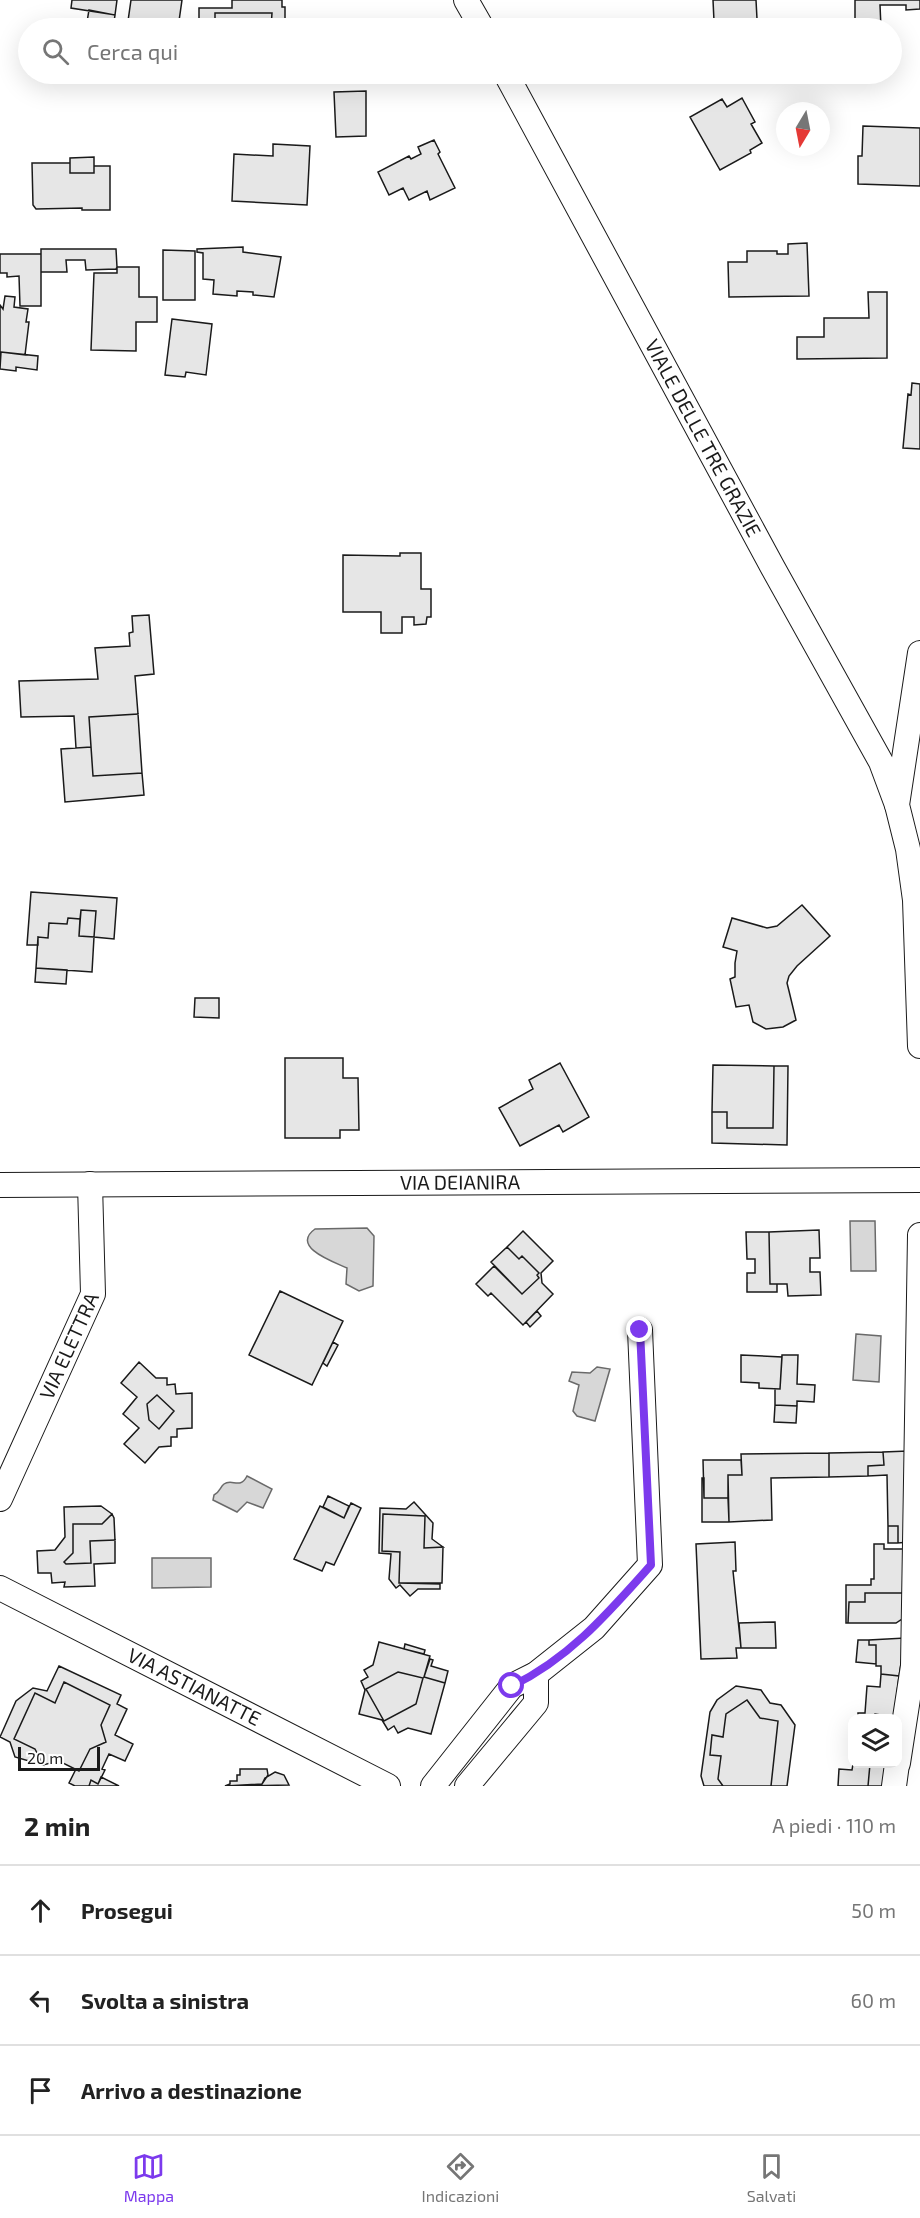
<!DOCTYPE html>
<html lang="it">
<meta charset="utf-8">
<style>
body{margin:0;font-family:"Exo 2",sans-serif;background:#f6f6f6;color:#222}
.controls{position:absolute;right:18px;bottom:18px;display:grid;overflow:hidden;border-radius:12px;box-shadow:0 6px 24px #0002}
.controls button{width:54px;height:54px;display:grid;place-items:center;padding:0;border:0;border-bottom:2px solid #e0e0e0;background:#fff;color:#222;font:30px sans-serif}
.compass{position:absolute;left:776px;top:102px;width:54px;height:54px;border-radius:50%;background:#fff;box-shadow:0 6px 24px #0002;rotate:190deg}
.scale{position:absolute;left:18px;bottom:15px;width:82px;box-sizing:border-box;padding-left:6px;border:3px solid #1a1a1a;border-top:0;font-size:16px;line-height:21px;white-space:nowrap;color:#1a1a1a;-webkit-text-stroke:4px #fff;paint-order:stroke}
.stop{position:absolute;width:18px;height:18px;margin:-14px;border:4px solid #7c3aed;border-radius:50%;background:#fff}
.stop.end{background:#7c3aed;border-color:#fff;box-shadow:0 2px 6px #0008}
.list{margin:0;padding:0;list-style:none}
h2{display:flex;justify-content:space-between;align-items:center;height:78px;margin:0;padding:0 24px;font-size:26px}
h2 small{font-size:20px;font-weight:400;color:#767676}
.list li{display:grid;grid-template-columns:39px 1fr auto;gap:18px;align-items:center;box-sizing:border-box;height:90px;padding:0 24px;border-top:2px solid #e0e0e0}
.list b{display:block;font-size:22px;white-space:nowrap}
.list em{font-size:20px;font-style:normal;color:#767676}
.icon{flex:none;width:33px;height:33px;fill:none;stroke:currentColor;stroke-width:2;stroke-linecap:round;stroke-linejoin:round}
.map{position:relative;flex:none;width:920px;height:1786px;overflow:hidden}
.search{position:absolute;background:#fff;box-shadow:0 6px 24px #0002;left:18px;right:18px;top:18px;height:66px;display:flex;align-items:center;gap:15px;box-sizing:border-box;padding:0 21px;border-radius:33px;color:#767676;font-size:22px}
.sheet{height:348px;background:#fff}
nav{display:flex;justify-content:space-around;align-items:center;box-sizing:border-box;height:84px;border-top:2px solid #e0e0e0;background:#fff;font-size:16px;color:#767676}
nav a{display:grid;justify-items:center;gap:3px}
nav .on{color:#7c3aed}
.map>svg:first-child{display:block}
</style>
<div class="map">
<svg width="920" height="1786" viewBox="0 0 920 1786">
<rect width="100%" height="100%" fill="#fff"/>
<!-- water -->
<path fill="#d7d7d7" stroke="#6a6a6a" stroke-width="1.5" d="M850 1221H875L876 1271H851Z
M367 1228 374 1236 373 1286 359 1291 346 1284 347 1268C334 1262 290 1247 315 1229Z
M856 1334 881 1336 879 1382 853 1380Z
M597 1367 610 1369 595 1421 577 1416 573 1411 579 1385 569 1381 572 1372 590 1373Z
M247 1476 272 1489 263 1508 247 1502 237 1512 213 1500 214 1495C220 1492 220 1487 224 1484 232 1478 240 1490 247 1476Z
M152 1558H211V1587L152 1588Z"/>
<!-- building -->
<path fill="#e6e6e6" stroke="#1a1a1a" stroke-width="1.5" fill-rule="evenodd" d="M72 0H117L115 15 71 8Z
M131 0H182L178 28H127Z
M232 0H282V7H285V28H271L272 13H215V28H199V8H232Z
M713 0H756L757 19 714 21Z
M855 0H920V9L906 10V5H880L881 28H855Z
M89 10 115 15 113 28H86Z
M215 13H272L271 28H215Z
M755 19V28H715L714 21Z
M366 91V136L336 137 334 92Z
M742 98 755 122 751 124 762 143 750 150 751 153 720 170 690 117 722 99 727 107Z
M863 126 920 128V186L858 184V156H862Z
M434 140 440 152 438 154 455 188 430 200 427 191 409 200 403 188 389 195 378 172 409 156 411 159 421 154 418 147Z
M273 144 310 146 307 205 232 201 234 154 273 156Z
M94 157V173H70V158Z
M32 163H70V173H94V166H110V210H82V208L36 209 33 205Z
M807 243 809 296 729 297 728 262H747V251H777V254H788V244Z
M243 247V252L281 257 274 297 253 295V292L237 291V296L213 294 214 280 203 279V253L197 252V249Z
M41 249H116L117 267 116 269 86 270 85 260H66L67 272H41Z
M163 250 195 251V300H163Z
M0 254H41V306H20L19 276 7 277V273H0Z
M117 267H139V297H157V322H136V351L91 350 94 273H117Z
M868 292H887V358L797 359V337H824V318H869Z
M5 296 15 297 14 307 28 309 26 322H29L25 355 1 352 0 357V305L3 309Z
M172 319 212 324 206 375 186 372 185 377 165 375Z
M1 352 38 356 37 370 16 367V371L0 369Z
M912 383 920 384V449L903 448 908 394 911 395Z
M400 553H421V589H431V617H427L426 624 414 625V617H402V633H381V612H343V555L400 556Z
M149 615 154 674 135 676 138 714 89 717 91 747 76 748 74 716 21 717 19 681 98 679 95 648 130 646 129 633 133 632 132 616Z
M138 714 142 773 93 776 89 717Z
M91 747 93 776 142 773 144 795 65 802 61 749Z
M31 892 117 898 114 939 94 937 96 911 81 910 80 919 68 918 67 924 49 923 48 938 38 937V945H27Z
M802 905 830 936 797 966 789 976 787 983 789 991 796 1020 783 1027 766 1029 753 1022 749 1005 736 1007 730 979 735 977V963L737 951 723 947 732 918 767 928 777 926Z
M81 910 96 911 94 937 79 936Z
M68 918 80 919 79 936 94 937 92 972 36 968 38 937 48 938 49 923 67 924Z
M36 968 67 970 66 984 35 982Z
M195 998H219V1018L194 1017Z
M285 1058H343V1078H358L359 1130H340V1138H285Z
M560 1063 589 1117 563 1132 559 1125 520 1146 499 1108 533 1089 529 1080Z
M713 1065 774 1066 773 1128H727V1112H712Z
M774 1066H788L787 1145 712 1143V1112H727V1128H773Z
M819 1230 820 1258H810V1272H820L821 1295 788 1296 787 1284H770L769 1232Z
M523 1231 553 1261 541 1273 542 1283 553 1294 523 1325 491 1293 488 1296 476 1284 494 1266 522 1294 539 1278 537 1275 539 1273 522 1256 519 1259 507 1247Z
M746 1232H769L770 1284H777V1292H747V1273H755V1259H747Z
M507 1247 519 1259 522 1256 539 1273 537 1275 539 1278 522 1294 491 1262Z
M280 1291 343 1321 312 1385 249 1355Z
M537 1311 541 1316 530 1327 526 1322Z
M333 1342 338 1345 327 1366 323 1363Z
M741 1355 782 1357 780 1389 759 1388V1383L741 1382Z
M782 1355H798L797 1384 815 1385 814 1402 797 1401V1406L775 1405V1389H780Z
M139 1362 156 1378H167V1385L175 1384 176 1394 192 1393V1428L177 1429V1437H171V1446L159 1447 145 1463 124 1444 139 1428 123 1414 137 1397 121 1383ZM157 1395 174 1411 159 1429 149 1420 147 1404Z
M157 1395 174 1411 159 1429 149 1420 147 1404Z
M775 1405 797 1406 796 1423 774 1422Z
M908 1451 909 1542 898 1543V1526H888L887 1475 868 1476V1466L884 1465 883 1452Z
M883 1452 884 1465 868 1466V1476L829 1477V1453Z
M829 1453V1477L771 1478 772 1520 729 1522 728 1475H742L741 1454Z
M703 1460H741L742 1475H728V1498H704Z
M702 1478H704V1498H728L729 1522H702Z
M328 1496 349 1506 344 1518 323 1507Z
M414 1502 433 1523 432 1539 443 1547 424 1548 425 1516 383 1514 382 1551 400 1552 399 1583 440 1584V1589H418L410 1596 400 1585 396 1588 389 1579 391 1554 379 1553 380 1508 406 1509Z
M351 1503 361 1508 334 1565 326 1562 322 1571 294 1559 320 1506 344 1518Z
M101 1506 112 1514 102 1524H73V1553L64 1562 66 1564 91 1563 90 1541 115 1540V1563L94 1564 95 1586 64 1587 65 1582 52 1583 51 1573H38L37 1551 55 1550 65 1537 64 1507Z
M112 1514 114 1518 115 1540 90 1541 91 1563 66 1564 64 1562 73 1553V1524H102Z
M383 1514 425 1516 424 1548 443 1547 442 1583H399L400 1552 382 1551Z
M888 1526H898V1543H888Z
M735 1542 736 1571H733L741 1648H736L737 1658 701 1659 696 1544Z
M874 1544H884V1549H905V1593H865V1602H849L848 1623H846V1585H871V1579H874Z
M865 1593H905L902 1619 896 1623H848L849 1602H865Z
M775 1622 776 1648H741L739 1623Z
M905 1638 899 1676 881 1674V1666H876V1645H869V1640Z
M858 1640H869V1645H876V1664L856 1662Z
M379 1642 430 1656 424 1677 445 1683 431 1734 408 1728 398 1733 394 1726 388 1730 382 1720 359 1714 365 1690 361 1681 368 1677 364 1670 373 1665ZM398 1672 423 1678 416 1704 384 1721 366 1689Z
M405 1644 425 1650 424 1654 404 1649Z
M430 1659 433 1660 431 1666 448 1671 445 1683 424 1677Z
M59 1666 121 1695 117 1704 127 1709 115 1735 133 1744 125 1761 109 1754 102 1769 105 1770 98 1784 91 1780 89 1786H75L69 1783 76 1769 79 1771 90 1749 106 1742 101 1725 110 1705 64 1682 55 1703 35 1693 14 1739 35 1749 43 1765 15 1757 10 1742 0 1737 16 1701 33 1688 47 1691Z
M398 1672 423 1678 416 1704 384 1721 366 1689Z
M881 1674 899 1676 894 1717 875 1714 874 1718H858V1713H865L867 1686 880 1687Z
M64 1682 110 1705 101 1725 106 1742 90 1749 79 1771 59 1761 43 1765 35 1749 14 1739 35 1693 55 1703Z
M736 1686 761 1690 770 1703 781 1705 795 1725 787 1786H771L778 1721 760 1718 747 1700 726 1714 723 1737 712 1735 710 1755 721 1756 718 1779 723 1786H704L701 1776 710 1712 717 1700Z
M747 1700 760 1718 778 1721 771 1786H723L718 1779 721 1756 710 1755 712 1735 723 1737 726 1714Z
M853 1764H870L868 1786H838L839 1769 852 1770Z
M870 1764H890L887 1786H868Z
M240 1769H267L268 1775 262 1784 225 1786 230 1784V1781H237V1775H240Z
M275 1772 284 1775 289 1785 241 1786 262 1784 265 1778Z
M101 1777 119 1786H89L91 1780 98 1784Z"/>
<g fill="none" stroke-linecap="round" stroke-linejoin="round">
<!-- street casing -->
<g stroke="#1a1a1a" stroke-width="26">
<g id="street">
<path d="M466 0 482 28"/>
<path id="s1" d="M506 74 773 568 881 762 897 805"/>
<path d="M920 653 897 805 908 849 915 900 920 1046"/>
<path id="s2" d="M0 1185 920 1180"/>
<path id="s3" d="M0 1499 93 1294 90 1184"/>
<path id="s4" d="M0 1588 388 1786"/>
<path d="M898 1763 913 1666 920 1235"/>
<path d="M433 1786 512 1686 536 1674 594 1628 650 1565 640 1330"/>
<path d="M467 1786 536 1703V1674"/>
<path d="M894 1786 897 1764"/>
</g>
</g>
<!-- street -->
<use href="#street" stroke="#fff" stroke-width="24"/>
</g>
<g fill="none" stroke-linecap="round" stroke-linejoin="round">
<!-- route -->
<path stroke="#7c3aed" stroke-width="8" d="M512 1686C570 1658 609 1612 651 1565L640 1330"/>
</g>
<g text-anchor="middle" stroke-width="4.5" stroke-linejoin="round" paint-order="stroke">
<!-- street labels -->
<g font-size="20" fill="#1a1a1a" stroke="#fff">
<text dy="7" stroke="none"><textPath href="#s1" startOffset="414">VIALE DELLE TRE GRAZIE</textPath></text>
<text dy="7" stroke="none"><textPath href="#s2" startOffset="460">VIA DEIANIRA</textPath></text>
<text dy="7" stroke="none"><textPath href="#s3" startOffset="168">VIA ELETTRA</textPath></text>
<text dy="7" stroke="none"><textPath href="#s4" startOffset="218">VIA ASTIANATTE</textPath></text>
</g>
</g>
</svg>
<div class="controls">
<button><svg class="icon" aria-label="layers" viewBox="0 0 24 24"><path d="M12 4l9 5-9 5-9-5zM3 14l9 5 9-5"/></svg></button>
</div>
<svg class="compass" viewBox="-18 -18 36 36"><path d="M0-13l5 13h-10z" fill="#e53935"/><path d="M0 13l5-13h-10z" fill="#767676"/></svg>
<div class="scale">20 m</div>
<div class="stop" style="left:512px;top:1686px"></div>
<div class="stop end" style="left:640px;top:1330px"></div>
<div class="search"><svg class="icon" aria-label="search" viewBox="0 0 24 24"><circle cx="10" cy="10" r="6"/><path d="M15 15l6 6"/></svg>Cerca qui</div>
</div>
<section class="sheet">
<h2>2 min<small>A piedi · 110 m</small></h2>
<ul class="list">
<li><svg class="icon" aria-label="ahead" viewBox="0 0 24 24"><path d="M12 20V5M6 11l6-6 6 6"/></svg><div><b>Prosegui</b></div><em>50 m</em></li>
<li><svg class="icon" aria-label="left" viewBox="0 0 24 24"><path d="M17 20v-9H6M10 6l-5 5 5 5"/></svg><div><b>Svolta a sinistra</b></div><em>60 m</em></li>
<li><svg class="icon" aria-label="arrive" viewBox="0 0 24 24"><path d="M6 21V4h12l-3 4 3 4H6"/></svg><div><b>Arrivo a destinazione</b></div></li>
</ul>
</section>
<nav>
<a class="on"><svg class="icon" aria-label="map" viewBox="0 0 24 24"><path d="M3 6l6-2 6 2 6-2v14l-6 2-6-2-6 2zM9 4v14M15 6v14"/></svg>Mappa</a>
<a><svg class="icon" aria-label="directions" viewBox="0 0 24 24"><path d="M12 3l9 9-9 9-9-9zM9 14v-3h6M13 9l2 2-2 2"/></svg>Indicazioni</a>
<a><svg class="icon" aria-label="saved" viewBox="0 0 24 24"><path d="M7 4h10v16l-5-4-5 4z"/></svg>Salvati</a>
</nav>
